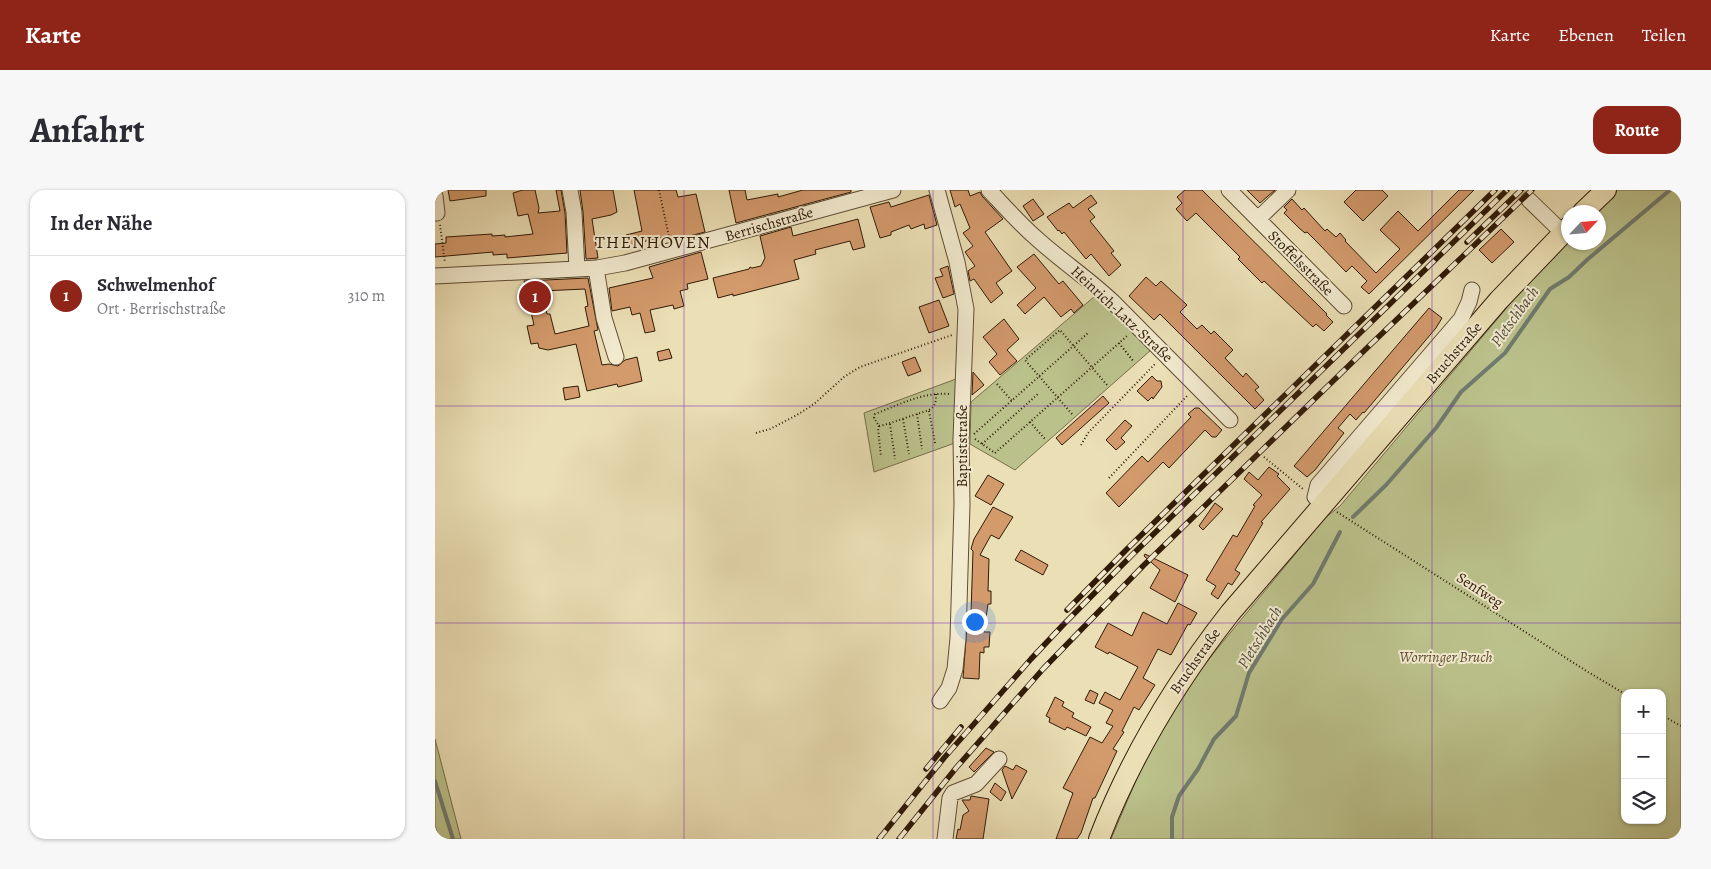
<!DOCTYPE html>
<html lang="de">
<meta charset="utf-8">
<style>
body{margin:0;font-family:Alegreya,serif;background:#f7f7f7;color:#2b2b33}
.controls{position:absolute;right:15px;bottom:15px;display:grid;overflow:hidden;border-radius:10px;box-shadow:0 1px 4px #0004}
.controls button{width:45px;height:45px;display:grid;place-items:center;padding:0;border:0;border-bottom:1px solid #e1e1e2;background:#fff;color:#2b2b33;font:25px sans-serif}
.compass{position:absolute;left:1126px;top:15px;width:45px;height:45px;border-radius:50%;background:#fff;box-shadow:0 1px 4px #0004;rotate:64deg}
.you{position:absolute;left:539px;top:431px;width:18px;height:18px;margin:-12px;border:4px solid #fff;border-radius:50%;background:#1a73e8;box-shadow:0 0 0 8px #1a73e833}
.badge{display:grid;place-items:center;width:32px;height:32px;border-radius:50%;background:#8f2418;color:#fff;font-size:16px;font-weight:700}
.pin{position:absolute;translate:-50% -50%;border:2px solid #fff;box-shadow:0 1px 5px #0006}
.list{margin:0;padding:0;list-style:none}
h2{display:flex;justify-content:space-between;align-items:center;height:65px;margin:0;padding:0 20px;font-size:21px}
h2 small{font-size:16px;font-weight:400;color:#7c7c81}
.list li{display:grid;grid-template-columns:32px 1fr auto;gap:15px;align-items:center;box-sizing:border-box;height:80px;padding:0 20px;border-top:1px solid #e1e1e2}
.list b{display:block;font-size:19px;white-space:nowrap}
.list p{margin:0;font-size:16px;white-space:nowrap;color:#7c7c81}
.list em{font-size:16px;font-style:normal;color:#7c7c81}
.icon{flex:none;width:28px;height:28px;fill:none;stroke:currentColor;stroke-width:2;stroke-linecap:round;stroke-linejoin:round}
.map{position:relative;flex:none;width:1246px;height:649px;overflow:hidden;border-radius:15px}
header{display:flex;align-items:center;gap:30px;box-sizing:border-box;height:70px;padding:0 25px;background:#8f2418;color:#fff}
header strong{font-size:24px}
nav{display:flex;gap:28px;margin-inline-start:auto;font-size:18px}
.intro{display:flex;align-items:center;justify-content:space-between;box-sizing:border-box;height:120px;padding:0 30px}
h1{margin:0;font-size:35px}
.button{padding:12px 22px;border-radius:15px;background:#8f2418;color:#fff;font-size:18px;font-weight:700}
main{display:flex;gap:30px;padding:0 30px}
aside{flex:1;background:#fff;border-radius:15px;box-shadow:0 1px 4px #0004}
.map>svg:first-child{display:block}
</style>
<header>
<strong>Karte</strong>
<nav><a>Karte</a><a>Ebenen</a><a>Teilen</a></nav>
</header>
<div class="intro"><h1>Anfahrt</h1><a class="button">Route</a></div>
<main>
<aside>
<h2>In der Nähe<small></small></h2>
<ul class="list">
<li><span class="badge">1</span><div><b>Schwelmenhof</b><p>Ort · Berrischstraße</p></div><em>310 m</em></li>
</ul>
</aside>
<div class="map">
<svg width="1246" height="649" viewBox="0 0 1246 649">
<rect width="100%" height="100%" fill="#ebdfb5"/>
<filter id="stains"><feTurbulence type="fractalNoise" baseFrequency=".004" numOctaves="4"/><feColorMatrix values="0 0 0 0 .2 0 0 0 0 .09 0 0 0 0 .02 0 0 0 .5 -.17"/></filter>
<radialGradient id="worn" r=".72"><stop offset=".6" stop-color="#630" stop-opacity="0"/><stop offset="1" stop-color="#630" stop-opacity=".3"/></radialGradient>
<!-- green -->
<path fill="#bbc18b" stroke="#766e4a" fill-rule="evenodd" d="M1180 0H1246V649H676L708 574 754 495 781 460 890 328 905 316 1133 45 1134 52H1164V22H1156ZM1190 503H1227V630H1190Z
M660 106 716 160 580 280 535 254 536 212Z
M521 189 520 253 439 282 429 223Z
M0 549 26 649H4L0 635Z"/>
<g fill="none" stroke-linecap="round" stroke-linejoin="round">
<!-- stream -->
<path stroke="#707b6f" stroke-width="4" d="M918 327 951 295 1001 238 1026 202 1070 163 1115 99 1134 87 1153 69 1235 0
M0 591 18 649
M737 649V627L744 606 763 579 779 549 801 526 814 483 847 429 878 394 905 342"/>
</g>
<!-- building -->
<path fill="#d39a6c" stroke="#301b08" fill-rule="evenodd" d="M13 0H51V6L15 11Z
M88 0H100L104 18 103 23 125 21 121 0H126L130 23 132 63 72 68V64L58 65V62L0 67V54L11 53V47L57 44V46L70 45V47L98 44 93 24 83 26 78 3Z
M145 0H178L182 22 176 25 157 29 163 68 151 69 148 22Z
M199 0H241L243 7 261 4 270 42 235 51 234 46 193 55 191 45 207 41Z
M294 0H310L312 10 343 4V7L368 0H416V2L301 33Z
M515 0H533L535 6 545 2 547 6 568 29 550 42 577 81 561 93 568 103 556 113 539 89 535 91 533 81 540 76 530 62 538 56 528 43 535 38 525 14 520 17Z
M750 0H767L892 124 891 125 898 132 889 141 881 134 878 137 829 91 827 93 803 69 805 67 761 23 752 31 741 19 747 13 742 7Z
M812 0H840L825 13Z
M921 0H947L953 6 928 31 909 12Z
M1024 0H1039L934 104 926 97 932 91 917 76 911 82 881 51 872 42 870 43 864 38 849 23 852 20 849 17 857 9 867 20 869 18 890 41 892 39 901 47 905 43 911 50 910 51 941 83 965 59 945 40 963 21 983 41Z
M494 5 502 35 490 39 489 34 476 39 474 35 456 42V45L445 48 435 17 454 12 456 17Z
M656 5 662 13 653 19 660 27 655 31 679 61 676 63 686 75 674 86 656 64 651 69 629 42 627 44 624 40 623 41 612 27 634 13 638 18Z
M598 9 609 24 598 31 588 16Z
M423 29 430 57 418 60 415 51 380 60 381 64 359 70 364 89 298 106V104L283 108 278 88 314 79 315 77 317 78 326 76 330 68 325 46 356 37 358 46Z
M1066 39 1079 52 1057 73 1044 60Z
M266 62 273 89 252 94 253 99 245 101 249 116 239 119 238 115 215 120 220 141 210 143 205 123 197 125 195 117 177 121 174 98 218 88 214 77Z
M599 64 624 94 628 91 648 115 639 123 636 119 626 127 609 107 590 124 582 115 601 98 582 77Z
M513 76 519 104 508 108 500 88 508 86 505 79Z
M711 87 721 96 726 91 752 115 745 122 762 139 767 135 776 144 779 141 798 160 790 168 808 187 811 183 824 197 820 200 829 210 820 219 725 124 719 130 694 106Z
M153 88 163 140 159 141 167 175 174 174 183 176 190 170 202 167 207 191 183 197 182 194 152 201 141 154 113 160 104 158 103 153 96 154 92 136 99 135 89 91ZM150 99 153 116 150 117 154 136 120 144 115 124H112L106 101Z
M504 110 514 136 494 143 484 117Z
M994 118 1007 128 1001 138 929 223 928 222 921 230 915 224 903 238 909 243 880 280 872 287 859 276Z
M569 129 584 149 572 160 582 171 565 185 554 172 562 164 548 147Z
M234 159 237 168 224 171 222 162Z
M480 167 486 181 473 186 467 172Z
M538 182 549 195 537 205Z
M717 186 722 191H726L727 197 718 209 717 207 713 211 702 201Z
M143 196 145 207 130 210 128 198Z
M668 206 674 213 627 255 621 248Z
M760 218H764L787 240 781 247H777L770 240 734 278 728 272 684 317 671 303 707 266 713 272 756 227 753 224Z
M690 230 697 236 686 248 690 252 681 260 671 250Z
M834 277 844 284 842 286 855 299 826 332 828 333 800 380 805 383 797 395 793 393 783 409 776 404 781 396 771 390 798 345 802 347 820 316 818 315 827 305 809 289 814 282 823 290Z
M553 285 569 294 556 315 540 306Z
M780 313 788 319 768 340 764 336Z
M558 317 578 327 564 349 556 345 545 365 554 369 553 401H556V414H553L549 442H555L554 457H549V463L545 462 544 489 528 488 533 423H536L538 361 536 359 539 349Z
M586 360 613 375 608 385 580 370Z
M710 364 753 385 740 412 715 398 725 380 709 366Z
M743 413 762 423 755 435 753 434 736 465 723 459 708 488 720 495 704 520 699 517 687 541 689 542 678 559 682 561 660 608H658L646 643 642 649H621L638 603 628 598 655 547 667 553 678 536 671 533 678 520 664 513 670 502 685 510 703 477 674 462 673 464 660 457 673 433 697 446 708 422 732 434Z
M655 500 663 504 659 514 650 510Z
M620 507 629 512 627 516 639 523 637 527 656 537 651 546 632 537 630 540 614 532 615 528 611 526Z
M551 558 559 562 539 582 534 577Z
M581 575 592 581 577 609 567 580 570 576 578 580Z
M560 593 571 602 566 611 555 602Z
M536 606 554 609 548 649H521L523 639 525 640 528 625 534 621 527 610H535Z"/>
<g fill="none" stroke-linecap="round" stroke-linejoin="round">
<!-- minor-tunnel -->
<path stroke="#c6b892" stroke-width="15" stroke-dasharray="15 8" stroke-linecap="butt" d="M1083 0 1094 10"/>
<!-- minor casing -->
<g stroke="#5f4c33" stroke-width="17">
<path id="minor" d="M135 0 139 22 142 79
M502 0 522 72 531 119 526 249 527 314 523 448 520 479 514 498 505 511
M554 0C569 16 583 32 600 47 625 70 654 89 679 113L795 230
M794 0 909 116
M0 6 2 23
M1094 10 1128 43
M823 29 853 0
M161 78 169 128 181 167
M0 86 162 78 190 73 458 0
M889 314 880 307 883 295 1026 129 1034 112 1037 100
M510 649 515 608 518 603 541 594 564 569"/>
</g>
<!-- major casing -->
<g stroke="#301b08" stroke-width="22">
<path id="major" d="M1148 22 1171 0
M664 649C696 566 741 492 795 423L1064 110 1134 37"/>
</g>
<!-- path -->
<path stroke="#301b08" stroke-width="2" stroke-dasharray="1 2.5" stroke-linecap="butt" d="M224 0 234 47
M5 35 10 73
M684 153 699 172
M562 194 577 211
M501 204C501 211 501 216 494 220L449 235 444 236 439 228 440 224C466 214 487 202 515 204
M494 221 500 253
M482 224 487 259
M637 224 590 170 625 140 672 195
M468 229 474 264
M595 232 610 249
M455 234 460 269
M444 236 443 238 446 267
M321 243 335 239 362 225 379 214 409 187 425 177 517 145
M539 244 653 143
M540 249 560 263 692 146
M547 254 604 203
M646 255 653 243 720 174
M829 267 868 299
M674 288 752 206
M902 322 1153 482 1190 504
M1227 525 1246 536"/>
<!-- minor -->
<use href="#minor" stroke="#f2eacf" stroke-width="15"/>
<!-- major -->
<use href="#major" stroke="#ebdfb5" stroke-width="20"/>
<!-- rail casing -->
<g stroke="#301b08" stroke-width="5.5">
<path id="rail" d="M1032 52 1086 0
M632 420 692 359 1060 0
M491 579 526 537
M444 649 509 568 596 469 628 435 697 365 1072 0
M464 649 521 578 608 479 708 376 934 156 1097 0"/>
</g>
<!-- rail -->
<use href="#rail" stroke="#f2eacf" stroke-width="4" stroke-dasharray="11" stroke-linecap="butt"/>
</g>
<!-- grid -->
<path fill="none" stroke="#7b2cbf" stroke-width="1" stroke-opacity="0.55" d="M249 0V649M498 0V649M748 0V649M997 0V649M0 216H1246M0 433H1246"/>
<g text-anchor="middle" stroke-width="4" stroke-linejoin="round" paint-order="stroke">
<!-- street labels -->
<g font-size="15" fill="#301b08" stroke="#f2eacf">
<text transform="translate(334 34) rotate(-16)" y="5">Berrischstraße</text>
<text transform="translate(866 73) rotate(45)" y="5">Stoffelsstraße</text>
<text transform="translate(687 124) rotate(43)" y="5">Heinrich-Latz-Straße</text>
<text transform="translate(1019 163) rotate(-49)" y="5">Bruchstraße</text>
<text transform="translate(527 256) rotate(-90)" y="5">Baptiststraße</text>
<text transform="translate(1045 400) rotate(33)" y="5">Senfweg</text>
<text transform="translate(760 471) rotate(-55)" y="5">Bruchstraße</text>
</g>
<!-- park labels -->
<g font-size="15" font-style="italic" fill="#5a4d2f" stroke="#f2eacf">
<text x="1011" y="472">Worringer Bruch</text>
</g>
<!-- water labels -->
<g font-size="16" font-style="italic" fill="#504b3c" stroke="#f2eacf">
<text transform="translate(1079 126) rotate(-54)" y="6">Pletschbach</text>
<text transform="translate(824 447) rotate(-58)" y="6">Pletschbach</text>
</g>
<!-- quarter labels -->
<g font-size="18" letter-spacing="1" fill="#301b08" stroke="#f2eacf">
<text x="218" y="58">THENHOVEN</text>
</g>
</g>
<rect width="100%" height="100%" filter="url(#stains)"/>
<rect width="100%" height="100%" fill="url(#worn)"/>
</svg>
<div class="controls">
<button>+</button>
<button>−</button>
<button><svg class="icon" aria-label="layers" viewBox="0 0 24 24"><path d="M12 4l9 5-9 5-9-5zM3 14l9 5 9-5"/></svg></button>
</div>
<svg class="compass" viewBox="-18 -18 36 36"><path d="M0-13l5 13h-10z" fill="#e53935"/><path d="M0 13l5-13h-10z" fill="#7c7c81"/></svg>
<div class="you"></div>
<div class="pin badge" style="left:100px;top:107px">1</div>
</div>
</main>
